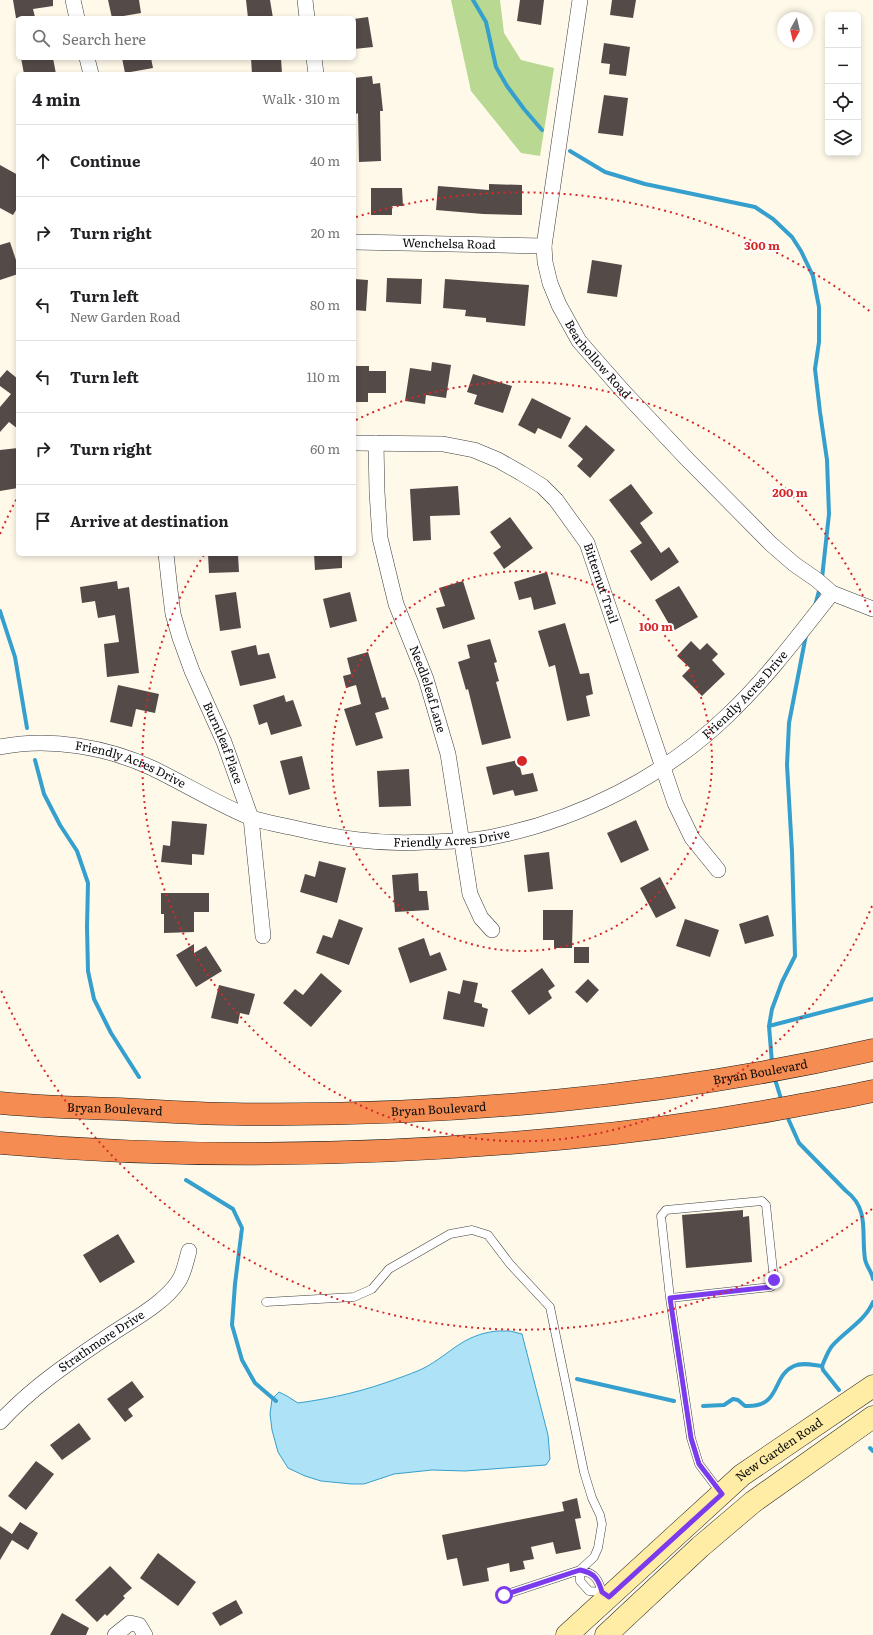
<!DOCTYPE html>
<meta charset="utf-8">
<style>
body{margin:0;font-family:Literata,serif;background:#f2f2f2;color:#202124}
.controls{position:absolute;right:12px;top:12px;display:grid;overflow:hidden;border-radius:6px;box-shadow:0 2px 6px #0003}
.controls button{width:36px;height:36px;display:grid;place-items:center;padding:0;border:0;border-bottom:1px solid #e0e0e0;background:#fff;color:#202124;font:20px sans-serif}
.compass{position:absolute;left:777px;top:12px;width:36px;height:36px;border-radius:50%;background:#fff;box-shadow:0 2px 6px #0003;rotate:188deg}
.stop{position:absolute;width:12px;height:12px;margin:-9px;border:3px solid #7c3aed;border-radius:50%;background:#fff}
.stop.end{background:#7c3aed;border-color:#fff;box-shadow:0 1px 4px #0008}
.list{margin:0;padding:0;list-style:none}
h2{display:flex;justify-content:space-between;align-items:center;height:52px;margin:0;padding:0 16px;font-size:17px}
h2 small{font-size:13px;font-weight:400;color:#757577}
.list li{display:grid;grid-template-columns:26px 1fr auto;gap:12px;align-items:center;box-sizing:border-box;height:72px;padding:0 16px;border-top:1px solid #e0e0e0}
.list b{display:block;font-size:15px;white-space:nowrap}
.list p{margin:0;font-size:13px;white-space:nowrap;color:#757577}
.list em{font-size:13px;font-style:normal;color:#757577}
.icon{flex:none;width:22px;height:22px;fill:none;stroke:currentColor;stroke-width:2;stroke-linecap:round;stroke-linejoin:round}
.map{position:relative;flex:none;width:873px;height:1635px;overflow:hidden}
.search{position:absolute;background:#fff;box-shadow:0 2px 6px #0003;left:16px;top:16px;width:340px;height:44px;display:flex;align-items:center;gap:10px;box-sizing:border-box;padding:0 14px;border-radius:6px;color:#757577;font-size:15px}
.panel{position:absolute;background:#fff;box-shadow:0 2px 6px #0003;left:16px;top:72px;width:340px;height:484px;border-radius:6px}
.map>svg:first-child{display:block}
</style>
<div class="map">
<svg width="873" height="1635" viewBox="0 0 873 1635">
<rect width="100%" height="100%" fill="#fff9ea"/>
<!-- forest -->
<path fill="#b9d993" d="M451 0H500L504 33 521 60 554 68 540 156 521 153 471 91Z"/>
<!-- water -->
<path fill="#aee2f6" stroke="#359fcd" d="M497 1331H510L522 1334 548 1435 550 1459 546 1465 465 1471 432 1470 394 1474 364 1484H352L321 1481 305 1476 288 1468 278 1452 272 1430 270 1414 272 1399 279 1392 287 1396 298 1403C334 1398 364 1391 399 1378 407 1375 416 1372 424 1368 452 1353 462 1335 497 1331Z"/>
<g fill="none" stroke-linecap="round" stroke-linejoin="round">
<!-- stream -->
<path stroke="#359fcd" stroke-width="4" d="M473 0 486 22 496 67 507 86 524 109 542 130
M570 151 605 172 645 184 755 207 773 219 792 237 801 251 813 276 819 307V342L815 369 820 412 827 460 829 514 822 578
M815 606 820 587
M0 611 15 657 27 728
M35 760 44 794 60 825 77 851 88 883 87 927 88 971 94 999 111 1033 139 1077
M769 1026 873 999
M772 1063 769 1026 772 1009 782 982 795 956 792 852 787 765 789 723 806 635
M774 1076 782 1102
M786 1114 799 1143 846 1191C870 1209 861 1234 865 1259 866 1266 872 1272 873 1279
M186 1180 233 1209 242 1228 235 1284 232 1325 242 1360 255 1383 276 1401
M577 1379 674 1401
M839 1390 823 1370 822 1366C825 1359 828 1351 832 1346 845 1331 865 1321 873 1302
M703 1406 724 1405 733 1399 738 1400 745 1406C782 1408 771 1376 794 1366 802 1362 813 1365 822 1366
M870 1448 873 1451"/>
</g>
<!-- building -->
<path fill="#544b48" d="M13 0H53V6L33 9 35 17 16 18Z
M108 0H139L141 13 112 18Z
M246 0H270L273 18H248Z
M520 0H544L541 25 517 21Z
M612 0H636L633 18 610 15Z
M368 17 373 47 354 49V19Z
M604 43 630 47 626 76 609 74 610 64 601 63Z
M21 58H53L56 74H24Z
M122 58H151L153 68 125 73Z
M251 58H281L282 74H252Z
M372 76 373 84 380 83 383 111H380L381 161 359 162 358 113 356 114 354 97V78Z
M604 95 628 98 623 136 598 133Z
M0 165 18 175V207L13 215 0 208Z
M489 184 522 185V215L483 214 436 210 438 186 489 190Z
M371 188H402L403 206H392V215H371Z
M10 242 18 266V274L0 280V245Z
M592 260 622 265 617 297 587 293Z
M387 278 422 279 421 304 386 302Z
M354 279 368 280 366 311 354 310Z
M445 279 529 285 525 326 486 322V318L465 316 466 310 443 308Z
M432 362 451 365 446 398 426 395 425 404 405 401 410 368 431 371Z
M354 366H369V371H386V393H368V402H354Z
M7 370 18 379V429L9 422 0 432V407L11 394 0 386V378Z
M473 374 512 386 503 413 474 404 477 395 467 392Z
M532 398 571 418 561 439 538 428 535 434 518 425Z
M586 425 615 450 590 478 577 466 583 459 568 446Z
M18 448V488L0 491V450Z
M631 484 653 513 640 523 661 553 669 547 679 562 651 581 630 551 642 543 609 500Z
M458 486 460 515 430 516 431 540 413 541 410 489Z
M510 517 533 548 504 569 493 553 501 547 490 532Z
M208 554H238L239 572 209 573Z
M314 554H342V568L315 570Z
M547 572 556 604 534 610 531 597 519 600 514 582Z
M117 581 118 589 129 587 139 673 107 677 104 644 119 642 115 615 98 618 95 601 82 603 80 587Z
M463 581 475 619 443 629 436 608 445 606 439 588Z
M679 586 698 617 673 631 655 600Z
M236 592 241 628 220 631 215 595Z
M350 592 357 621 330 628 323 599Z
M565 623 580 674 589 673 593 694 586 696 590 716 567 721 555 665 549 667 538 631Z
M490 639 497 662 494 663 499 681 496 682 511 738 482 745 468 689 466 690 458 662 470 658 467 645Z
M691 641 700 650 707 643 718 654 712 660 725 674 702 696 682 676 690 668 677 656Z
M256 645 258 655 269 653 276 678 240 686 231 651Z
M368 652 382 698 385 697 389 709 375 713 383 738 356 746 344 709 361 704 356 685 346 688 343 676 351 674 347 658Z
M118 685 159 694 155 713 136 709 132 727 110 722Z
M284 695 286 702 293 700 302 726 271 735 267 722 259 725 253 705Z
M302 756 310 789 289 795 280 761Z
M518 760 522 775 533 773 538 791 515 796 513 790 493 795 486 767Z
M409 769 411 806 379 807 377 771Z
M636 820 649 850 621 863 607 833Z
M172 821 207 824 204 855 192 854V865L161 862 163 845 170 846Z
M549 852 553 889 528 892 524 855Z
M319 861 346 868 337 903 300 892 305 874 315 877Z
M418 873 419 891H427L429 910 395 912 392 875Z
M660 877 676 908 656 918 640 888Z
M161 893H209V912H194V932L164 933V914H161Z
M543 910H573L572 948H554V940H543Z
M768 915 774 936 745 944 739 924Z
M339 919 363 928 349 965 316 953 323 935 332 938Z
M685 919 719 930 710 957 676 946Z
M424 938 430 956 440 952 447 970 410 983 398 948Z
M194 944V953L206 946 222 971 196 987 176 955Z
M574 947H589V963H574Z
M542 968 555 986 548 991 552 998 529 1015 511 991Z
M321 973 342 991 311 1027 283 1003 295 989 303 995Z
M588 979 599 990 587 1003 575 992Z
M463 980 478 983 474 1002 482 1004V1007L488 1009 484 1027 443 1019 448 991 460 994Z
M219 985 255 994 249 1015 240 1013 238 1024 211 1018Z
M743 1210V1217L749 1216 752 1262 686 1268 682 1215Z
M118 1234 135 1262 100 1283 83 1255Z
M132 1381 144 1397 128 1409 133 1416 125 1422 107 1399Z
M79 1423 91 1439 62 1460 50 1445Z
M36 1461 54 1474 26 1510 8 1496Z
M577 1498 581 1518 575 1519 581 1549 556 1554 553 1542 531 1547 534 1559 523 1561 525 1569 510 1572 509 1563 487 1568 489 1581 463 1586 457 1558 447 1560 442 1535 564 1511 562 1502Z
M20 1522 38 1533 28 1550 12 1540 0 1560V1526L12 1534Z
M158 1553 196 1582 178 1606 140 1578Z
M110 1566 132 1588 123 1596 125 1598 107 1616 105 1614 97 1622 75 1600Z
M236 1600 243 1613 220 1626 212 1613Z
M62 1613 89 1628 86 1635H50Z"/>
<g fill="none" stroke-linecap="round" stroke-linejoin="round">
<!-- service casing -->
<g stroke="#3e3e3e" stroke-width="9">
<path id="service" d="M670 1298 771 1287 774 1280 766 1205 762 1201 666 1210 661 1216 670 1298 691 1438 699 1464 720 1492
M266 1302 354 1297 372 1289 389 1269 450 1234 472 1230 488 1235 510 1264 550 1307 584 1472 592 1498 600 1515 602 1524 598 1548 594 1557 580 1570 504 1595
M602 1592C598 1578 594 1573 580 1570V1581L589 1591 602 1592 607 1595"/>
</g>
<!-- minor casing -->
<g stroke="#3e3e3e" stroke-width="16">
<g id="minor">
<path d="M73 0 77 18"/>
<path d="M305 0 307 18"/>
<path id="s1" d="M580 0 544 246 545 262 550 283 559 305 579 341 622 390 687 459 771 544 794 564 817 580 832 593 873 609"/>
<path d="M87 58 91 74"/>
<path d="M314 58 316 74"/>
<path id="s2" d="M354 242 544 246"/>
<path id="s3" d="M354 443 443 444 474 450 498 460 521 473 542 486 556 500 587 543 675 803 692 838 718 870"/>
<path id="s4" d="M376 443 377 492 380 538 396 604 426 679 448 754 470 894 481 918 492 930"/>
<path id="s5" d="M166 554 170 590 173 614 180 638 192 671 224 742 251 818 263 936"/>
<path id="s6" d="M0 747C50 737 107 747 152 768 185 784 216 803 249 817 262 822 277 824 290 827 336 838 378 845 426 842 447 841 470 842 492 837 578 820 664 777 728 715 767 678 799 635 832 593"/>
<path id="s7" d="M0 1422C33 1386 73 1360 113 1333 134 1319 164 1303 178 1282 184 1274 186 1261 189 1251"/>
<path d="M115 1635 130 1623 139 1625 145 1635"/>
</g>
</g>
<!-- secondary casing -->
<g stroke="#2d2d2d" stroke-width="23">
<g id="secondary">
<path id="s8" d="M567 1635 742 1475 873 1386"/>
<path d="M606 1635 700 1547 753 1502 873 1417"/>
</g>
</g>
<!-- motorway casing -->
<g stroke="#1c1c1c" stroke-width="23">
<g id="motorway">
<path id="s9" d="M0 1103C40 1107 79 1108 119 1109 157 1111 195 1114 234 1114 446 1117 666 1097 873 1050"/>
<path d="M0 1143C189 1160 379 1156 568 1138 644 1131 720 1120 795 1106 821 1101 847 1097 873 1091"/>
</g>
</g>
<!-- service -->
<use href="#service" stroke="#fff" stroke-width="8"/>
<!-- minor -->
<use href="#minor" stroke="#fff" stroke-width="15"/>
<!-- secondary -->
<use href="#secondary" stroke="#ffeda5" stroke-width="22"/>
<!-- motorway -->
<use href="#motorway" stroke="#f58d52" stroke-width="22"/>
</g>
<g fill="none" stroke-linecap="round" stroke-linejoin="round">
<!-- route -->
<path stroke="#7c3aed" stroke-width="5" d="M504 1595 580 1570C594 1573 598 1578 602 1592L609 1597 722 1494 699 1464 691 1438 670 1298 771 1287 774 1280"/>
</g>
<!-- distance rings -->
<g fill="none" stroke="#d62828" stroke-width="2" stroke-dasharray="2 4">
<circle cx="522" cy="761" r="190"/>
<path d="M872 906A379 379 0 1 1 204 555M356 420A379 379 0 0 1 872 616"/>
<path d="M872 1209A569 569 0 0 1 0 988M0 534A569 569 0 0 1 17 498M356 217A569 569 0 0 1 872 313"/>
</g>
<g text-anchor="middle" stroke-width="4" stroke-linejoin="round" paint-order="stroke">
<!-- street labels -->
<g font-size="12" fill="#0b0b0b" stroke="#fff">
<text dy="4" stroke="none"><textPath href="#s2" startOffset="95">Wenchelsa Road</textPath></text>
<text dy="4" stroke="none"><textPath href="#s1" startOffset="377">Bearhollow Road</textPath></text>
<text dy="4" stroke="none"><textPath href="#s3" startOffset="313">Bitternut Trail</textPath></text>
<text dy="4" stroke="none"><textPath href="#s4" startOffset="254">Needleleaf Lane</textPath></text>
<text dy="4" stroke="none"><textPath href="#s6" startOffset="806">Friendly Acres Drive</textPath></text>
<text dy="4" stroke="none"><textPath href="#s5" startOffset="199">Burntleaf Place</textPath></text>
<text dy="4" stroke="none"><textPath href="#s6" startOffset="134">Friendly Acres Drive</textPath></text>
<text dy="4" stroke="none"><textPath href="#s6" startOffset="470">Friendly Acres Drive</textPath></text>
<text dy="4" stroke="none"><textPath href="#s9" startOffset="763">Bryan Boulevard</textPath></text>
<text dy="4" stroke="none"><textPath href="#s9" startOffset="439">Bryan Boulevard</textPath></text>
<text dy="4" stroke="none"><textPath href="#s9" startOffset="115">Bryan Boulevard</textPath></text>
<text dy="4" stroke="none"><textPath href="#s7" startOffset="130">Strathmore Drive</textPath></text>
<text dy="4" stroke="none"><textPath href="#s8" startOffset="282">New Garden Road</textPath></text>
</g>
</g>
<circle cx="522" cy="761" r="6" fill="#d62828" stroke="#fff" stroke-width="2"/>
<g font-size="12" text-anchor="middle" font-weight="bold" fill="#d62828" stroke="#fff" stroke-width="4" stroke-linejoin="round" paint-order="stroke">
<text x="762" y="250">300 m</text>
<text x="790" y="497">200 m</text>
<text x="656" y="631">100 m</text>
</g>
</svg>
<div class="controls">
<button>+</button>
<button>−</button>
<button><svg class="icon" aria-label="locate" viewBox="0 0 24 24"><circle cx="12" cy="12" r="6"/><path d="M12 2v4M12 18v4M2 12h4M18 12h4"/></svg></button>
<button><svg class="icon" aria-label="layers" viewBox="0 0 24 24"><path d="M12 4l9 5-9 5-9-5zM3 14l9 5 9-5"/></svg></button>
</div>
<svg class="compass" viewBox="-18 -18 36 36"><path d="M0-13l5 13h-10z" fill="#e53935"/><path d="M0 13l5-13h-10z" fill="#757577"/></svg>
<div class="stop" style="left:504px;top:1595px"></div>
<div class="stop end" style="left:774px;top:1280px"></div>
<div class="search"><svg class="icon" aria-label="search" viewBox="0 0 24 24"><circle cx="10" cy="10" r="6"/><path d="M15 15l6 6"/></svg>Search here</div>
<section class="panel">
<h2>4 min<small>Walk · 310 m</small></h2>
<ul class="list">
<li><svg class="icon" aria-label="ahead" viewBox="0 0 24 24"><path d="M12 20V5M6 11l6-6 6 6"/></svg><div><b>Continue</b></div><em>40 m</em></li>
<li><svg class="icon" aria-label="right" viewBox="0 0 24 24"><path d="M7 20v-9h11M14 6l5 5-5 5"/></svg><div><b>Turn right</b></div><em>20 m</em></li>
<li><svg class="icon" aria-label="left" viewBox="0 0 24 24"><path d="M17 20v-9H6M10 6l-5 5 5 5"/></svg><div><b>Turn left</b><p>New Garden Road</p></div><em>80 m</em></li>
<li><svg class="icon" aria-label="left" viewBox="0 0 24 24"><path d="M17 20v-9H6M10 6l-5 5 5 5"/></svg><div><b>Turn left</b></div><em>110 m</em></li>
<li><svg class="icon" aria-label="right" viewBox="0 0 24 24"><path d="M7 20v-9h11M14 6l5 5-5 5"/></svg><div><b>Turn right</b></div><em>60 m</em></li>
<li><svg class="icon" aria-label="arrive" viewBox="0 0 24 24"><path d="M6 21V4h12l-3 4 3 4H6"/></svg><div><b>Arrive at destination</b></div></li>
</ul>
</section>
</div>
